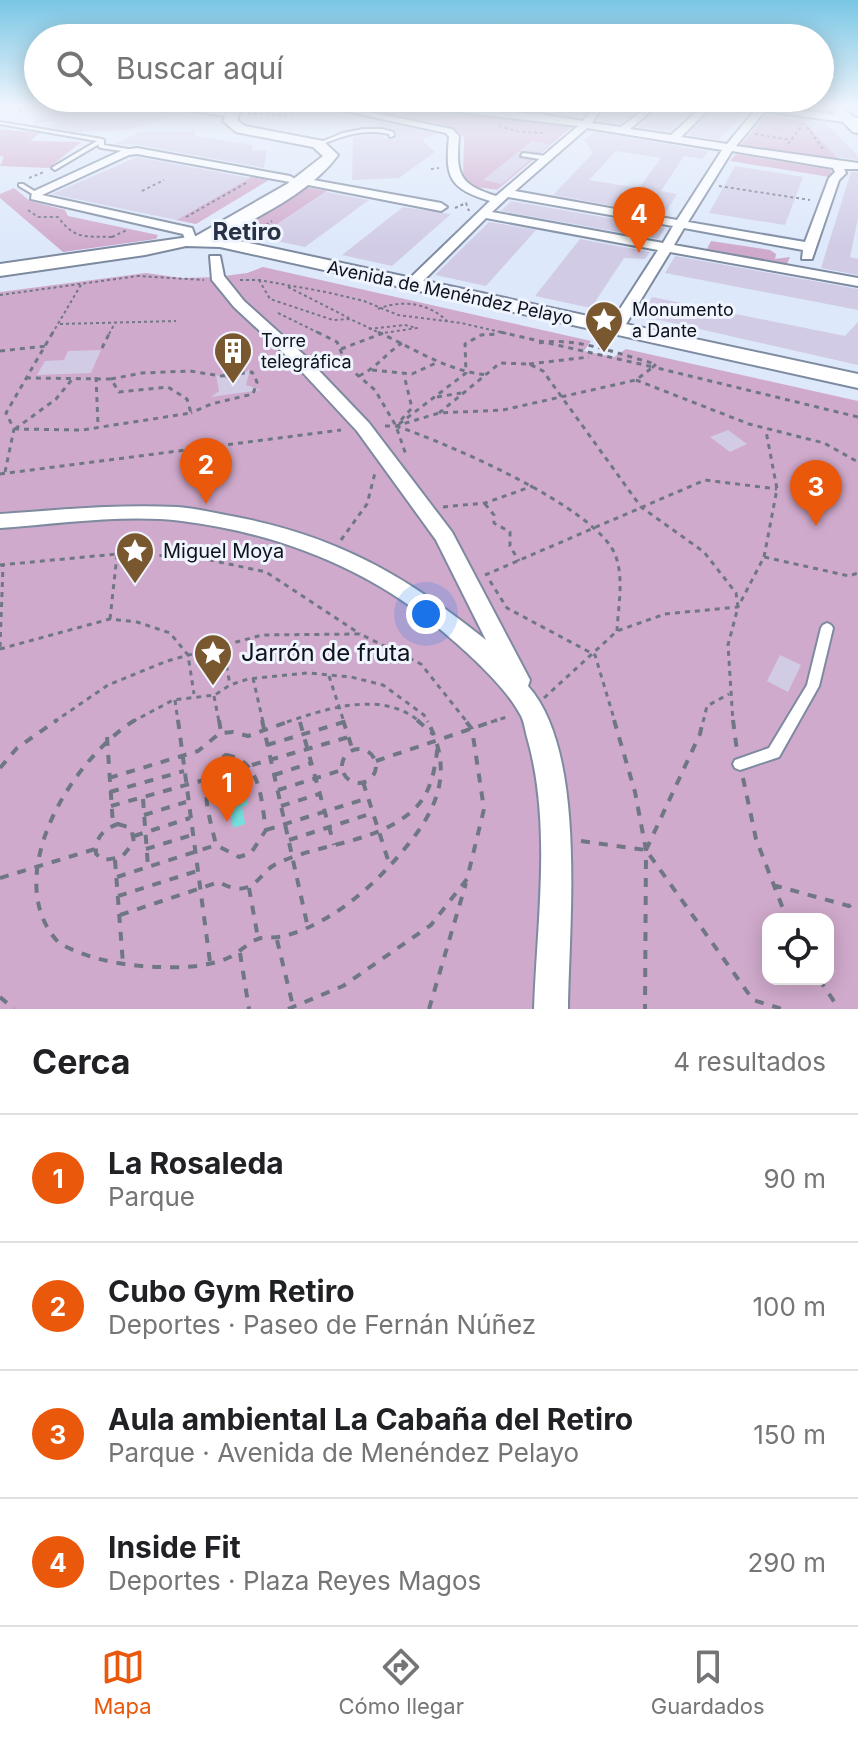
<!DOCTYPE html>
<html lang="es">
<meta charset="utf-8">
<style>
body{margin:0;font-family:Inter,sans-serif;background:#f6f6f6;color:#202124}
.controls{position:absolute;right:24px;bottom:24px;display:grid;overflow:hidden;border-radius:16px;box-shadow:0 4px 20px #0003}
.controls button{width:72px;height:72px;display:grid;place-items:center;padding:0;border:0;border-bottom:2px solid #e0e0e0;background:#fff;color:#202124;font:40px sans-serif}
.you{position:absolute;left:426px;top:614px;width:28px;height:28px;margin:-20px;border:6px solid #fff;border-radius:50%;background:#1a73e8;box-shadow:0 0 0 12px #1a73e833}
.badge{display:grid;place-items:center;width:52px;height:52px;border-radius:50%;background:#ea580c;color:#fff;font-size:26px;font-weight:700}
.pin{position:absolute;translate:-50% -66px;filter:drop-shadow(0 2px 4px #0008)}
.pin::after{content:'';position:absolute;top:42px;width:28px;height:24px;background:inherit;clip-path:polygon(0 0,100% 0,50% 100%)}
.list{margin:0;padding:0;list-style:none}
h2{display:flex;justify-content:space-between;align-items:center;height:104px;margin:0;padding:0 32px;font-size:34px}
h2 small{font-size:26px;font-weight:400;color:#757577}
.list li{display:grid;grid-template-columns:52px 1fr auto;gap:24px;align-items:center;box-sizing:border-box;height:128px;padding:0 32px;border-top:2px solid #e0e0e0}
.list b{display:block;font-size:30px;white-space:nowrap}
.list p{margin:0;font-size:26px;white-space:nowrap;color:#757577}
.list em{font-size:26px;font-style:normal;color:#757577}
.icon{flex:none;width:44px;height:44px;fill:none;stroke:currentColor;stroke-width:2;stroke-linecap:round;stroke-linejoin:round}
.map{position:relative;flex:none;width:858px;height:1009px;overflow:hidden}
.search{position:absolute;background:#fff;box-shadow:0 4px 20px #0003;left:24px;right:24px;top:24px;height:88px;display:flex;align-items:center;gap:20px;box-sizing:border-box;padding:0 28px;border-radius:44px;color:#757577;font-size:30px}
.sheet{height:616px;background:#fff}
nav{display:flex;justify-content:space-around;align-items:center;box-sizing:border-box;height:112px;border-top:2px solid #e0e0e0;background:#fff;font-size:22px;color:#757577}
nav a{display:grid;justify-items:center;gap:4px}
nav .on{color:#ea580c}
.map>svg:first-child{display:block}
</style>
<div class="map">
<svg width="858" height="1009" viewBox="0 0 858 1009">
<rect width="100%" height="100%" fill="#dde8fb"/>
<!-- green -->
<path fill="#d0aacc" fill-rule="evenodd" d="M371 107 462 111 574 125 497 190 477 187 463 177 464 138C451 114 388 123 363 111Z
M799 115 813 117 809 126 842 163 739 147 765 116 795 120Z
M0 129 40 133 30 141 81 142 49 168 0 166 4 157 0 156Z
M736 154 832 170 830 177 730 161Z
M251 177 269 180 196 224 176 220Z
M305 187 327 191 258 237 235 232Z
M14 188 30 201 65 210 68 216 158 235 156 239 63 252 0 198V194Z
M711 241 770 250 776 254 775 259 790 257 787 264 707 249Z
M263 267 591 341 584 351 614 357 626 349 858 401V1009H0V292L146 273 182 278 217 277 247 273ZM768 919H828V979H768Z"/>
<!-- water -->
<path fill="#74e0df" d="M237 780 240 796 246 794 248 805 242 807 245 824 233 828 230 811 224 813 223 802 228 800 225 785Z"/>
<!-- building -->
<path fill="#d1cbe6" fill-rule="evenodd" d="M47 106H157L183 113 128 130 75 132 50 127 57 122 33 123Z
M606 106H643L620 124 597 121Z
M660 106H699L670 132 637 127Z
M715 106H745L747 109 719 140 687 135Z
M766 114 825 122 858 156V160L837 157 804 121Z
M382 122 438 134 422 140 435 152 399 178 352 180 353 137 379 135 391 140 397 138 394 129 376 126Z
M196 131 194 136 253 145 252 151 267 150 264 168 138 145 115 144 140 132Z
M594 132 709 151 702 159 684 156 661 191 677 194 664 215 553 195 593 153 584 140ZM616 151 661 158 639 188 589 180Z
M532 141 550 144 540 152 520 151 519 158 530 160 502 184 483 180Z
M137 157 250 178 176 220 52 194Z
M735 166 803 177 785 225 709 213Z
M851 172H858V218L850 257 858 259V275L821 268Z
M326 192 369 200 305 247 258 237Z
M511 201 665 228 658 239 501 211Z
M403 207 451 214 392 266 342 255Z
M489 222 536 230 486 286 435 275Z
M580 239 650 252 645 259 624 258 591 308 535 296Z
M675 256 858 289V310L665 273Z
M652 297 845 336 858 322V365L642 316Z
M101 350 91 373 37 375 45 361 64 360 68 351Z
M250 369 246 385 261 390 211 397 219 391 216 375 233 381Z
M728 430 747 444 730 452 710 437Z
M780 655 801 665 788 692 767 681Z"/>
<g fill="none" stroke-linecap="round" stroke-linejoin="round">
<!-- lane casing -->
<g stroke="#7d8aa0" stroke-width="4">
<path id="lane" d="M0 122 102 139 104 140V145L140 151 137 153 101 148 98 146 99 144 55 170 52 168 53 167 97 141 0 124Z
M363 129H382L393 132 394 136 390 137 389 134C364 128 342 136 320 145L316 144 343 133Z
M523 153 546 156 549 158 546 160 521 156Z
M19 184H23L39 194 34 195 19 186Z
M827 623 831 625 833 628 819 686 779 757 740 770 735 768 733 764 735 760 769 748 807 685 821 628 823 625Z"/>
</g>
<!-- street casing -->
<g stroke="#7d8aa0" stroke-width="4">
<path id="street" d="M160 106H186L236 114 231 117Z
M322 106H339L452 129 459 136C456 174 458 184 496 196L578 126 410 106 539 114 583 121 595 106H603L592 123 621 127 648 106H657L630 129 671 135 703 106H712L681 137 727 144 756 109 748 106H771L858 118V124L765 111 736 146 858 163V169H844L846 173 839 180 812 259H802L803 250 684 228 674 245 858 278V286L670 252 623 329 615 334 607 329 658 250 486 218 416 288H406V282L490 201C449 188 445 178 449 137L446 133ZM587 128 722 150 677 220 515 191ZM732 151 833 168 835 172 829 178 805 242 688 222ZM508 197 673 226 663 243 492 212Z
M137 148 290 176 295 179 290 182 137 154 129 155 42 195 192 228 197 241 191 245 187 244 183 234 31 199 32 192 123 150Z
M302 178 441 203 447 207 441 211 298 183 297 181Z
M210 256H220L224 276 244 301 304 355 369 423 452 532 530 680 528 686C587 752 569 922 568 1009H534C537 921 552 823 527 737 525 730 524 720 520 714 505 686 466 651 441 630 368 568 277 533 182 521 123 514 59 524 0 528V514C59 510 118 504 177 507 195 508 214 513 231 516 335 535 405 575 486 640L436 540 357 431 292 361 234 307 212 280Z"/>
</g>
<!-- secondary casing -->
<g stroke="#7d8aa0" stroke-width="4">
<path id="secondary" d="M230 106H242L237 120 245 126 323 141 338 155C311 192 261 215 221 237L858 374V388L220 247 186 246 145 255 0 276V264L196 236 287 184 323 156 313 147 236 132 223 121Z"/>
</g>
<!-- primary casing -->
<g stroke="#7d8aa0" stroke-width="4">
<path id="primary" d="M827 106H842L858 121V133L853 132Z"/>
</g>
<!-- path-far2 -->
<path stroke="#707784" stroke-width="2" stroke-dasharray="3 3" stroke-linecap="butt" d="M19 112 28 106
M248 114 291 115 294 110
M499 126 520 132 546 133
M807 127 824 150
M755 134 791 140
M788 144 803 124
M431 169 439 168
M29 178 44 172
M719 186 810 200
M142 191 164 180
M455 208 466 203 469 211
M28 210 38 217H58C75 240 85 236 112 237
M186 217 246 183
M251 235 272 221
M112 237 127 230
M240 280H259L326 292 364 301 398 315 461 323 509 334
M259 280 270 299 333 320 350 319 382 334
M288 287 349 318
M0 295 138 276 204 280
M378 309C401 299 429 303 447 321
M278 313 321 334
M60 324 176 321
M369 329 405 325 417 328 377 334
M52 334 82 283
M109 334 115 323"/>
<!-- path-far1 -->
<path stroke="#707784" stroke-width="3" stroke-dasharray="5 5" stroke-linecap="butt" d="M317 332 337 342 347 366 375 390 396 426 406 455
M378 332C415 349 446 371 488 375
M500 332 653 367
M539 343C576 336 620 355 656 364L653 367 858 417
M102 348 110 332
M341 349 386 332
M0 351 46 346
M529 364 589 357
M372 370 412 374 436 363
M359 376C380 365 384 355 402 343
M96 377 98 425
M111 379 142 373 190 371 221 376 252 372 257 382 253 394 211 404 191 413
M636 380 749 424 824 443 858 462
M437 397 461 393
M439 413 500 363 529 364 543 371 641 507 704 552 736 593 738 607 728 645 733 722
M401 420 412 408 404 375
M399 424 466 373 465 344 481 335 497 334
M385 426H396L439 413 503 410 636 380 653 367
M396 426C444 442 600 508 616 557 624 580 618 608 617 631
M14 429 82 430 191 413 187 399 168 387 119 392 111 379 27 378
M15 429 56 399 74 377
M5 472 14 429 6 413 53 332
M0 474 341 430
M485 504 494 515V523L510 532V546L519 561
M443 507 485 503 533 486
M341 540 367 504 375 473
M764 557 777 489 766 431
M0 565 117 554 196 557 266 572 360 634
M485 575 705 480 777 489
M490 581 507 608 595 655 615 722
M110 619 117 555
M223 646 230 685
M0 647 3 566
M0 649 110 619 137 622 170 633 188 655 194 694
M329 676 344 722
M253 678 263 722
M214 696 219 722
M544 698 617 631 665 614 738 607 764 557 849 576 858 573
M175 700 178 722
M54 722 108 685 167 661 262 635 360 634 421 664 467 722
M132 722 173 700 215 695 230 685 248 679 308 673 351 677 383 685 424 715 428 722
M287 722C328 708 383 690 420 722
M491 722 510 716
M703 722 707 706 729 694"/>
<!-- path -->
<path stroke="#707784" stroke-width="4" stroke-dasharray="9 9" stroke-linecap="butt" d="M135 720C67 763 0 881 59 943 89 960 125 966 159 967 182 968 209 967 230 957 240 952 251 940 261 938 271 937 281 938 291 934 336 920 377 883 406 847 440 806 453 769 427 720
M178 720 210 962
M219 720 221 732
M262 720 308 928
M343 720 353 751
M417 720 433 734
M614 720 635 792 646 850 645 1009
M733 720 737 751
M300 722 334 845
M107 737 113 825
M267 745 344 722
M342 766a17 17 0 1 1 34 0a17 17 0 1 1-34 0Z
M226 755C262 761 261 801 266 830L251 853 239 857 216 845C209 813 194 777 226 755Z
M376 761 497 720
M252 765 349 737
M0 768 17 748 57 720
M274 775 311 763
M109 778 198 751 220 733 233 732 248 736 293 720
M743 778 756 839 787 919
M363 782 390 866
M278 790 342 770
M110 792 184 771
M143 799 148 867
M111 806 204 780
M281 806 319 794
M144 815 186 802
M118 824 131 828 134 842 122 857 104 860 96 854C95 838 103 829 118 824Z
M266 830 368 798
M134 836 190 818
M289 840 373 813
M581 841 646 850 753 1000 782 1009
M146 849 192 835
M646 850 700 734 703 720
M115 860 123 964
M117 877 216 845
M0 878 95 849
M773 885 849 906 858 900
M249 888 258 938
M118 896 197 871
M120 915 219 882C228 887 238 891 248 887 260 882 265 869 276 864 319 843 375 844 412 811 432 794 435 768 438 744
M277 940 293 1006
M240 953 249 1009
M819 979 839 1009
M0 997 14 1009
M288 1009 343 986 431 925 467 879 484 809 472 729 465 720
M429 1009 466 883"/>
<!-- lane -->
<use href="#lane" fill="#fff" fill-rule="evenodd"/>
<!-- street -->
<use href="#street" fill="#fff" fill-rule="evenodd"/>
<!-- secondary -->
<use href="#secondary" fill="#fff" fill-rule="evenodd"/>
<!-- primary -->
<use href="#primary" fill="#fff" fill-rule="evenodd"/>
</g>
<!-- sky -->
<linearGradient id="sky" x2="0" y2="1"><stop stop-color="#79c6e4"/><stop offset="0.43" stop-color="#f0f5fd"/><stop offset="1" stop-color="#f0f5fd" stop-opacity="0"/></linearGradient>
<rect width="858" height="247" fill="url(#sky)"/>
<!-- icons -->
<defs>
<g id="sight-pin" transform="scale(2)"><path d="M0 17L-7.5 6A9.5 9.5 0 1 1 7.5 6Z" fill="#79582f" stroke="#eff4fe"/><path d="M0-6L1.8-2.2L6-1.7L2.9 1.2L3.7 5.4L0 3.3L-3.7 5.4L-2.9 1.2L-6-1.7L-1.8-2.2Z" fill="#fff"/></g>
<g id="building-pin" transform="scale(2)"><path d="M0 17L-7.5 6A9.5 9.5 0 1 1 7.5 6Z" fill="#79582f" stroke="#eff4fe"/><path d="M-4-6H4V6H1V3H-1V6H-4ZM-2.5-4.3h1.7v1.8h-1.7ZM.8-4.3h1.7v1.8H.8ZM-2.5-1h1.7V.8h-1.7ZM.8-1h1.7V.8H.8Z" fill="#fff"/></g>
</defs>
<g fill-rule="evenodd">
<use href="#sight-pin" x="604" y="320"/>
<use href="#building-pin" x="233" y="351"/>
<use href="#sight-pin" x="135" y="551"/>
<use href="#sight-pin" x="213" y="653"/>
</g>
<g text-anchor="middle" stroke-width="6" stroke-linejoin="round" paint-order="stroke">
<!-- far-street labels -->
<g font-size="18" fill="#0e121a" stroke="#eff4fe">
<text transform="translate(450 293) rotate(12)" y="6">Avenida de Menéndez Pelayo</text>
</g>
<!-- far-poi labels -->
<g font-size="18" fill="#0e121a" stroke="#eff4fe" text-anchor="start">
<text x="632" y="316">Monumento<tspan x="632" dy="21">a Dante</tspan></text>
<text x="261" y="347">Torre<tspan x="261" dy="21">telegráfica</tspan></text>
</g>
<!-- poi labels -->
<g font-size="20" fill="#0e121a" stroke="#eff4fe" text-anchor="start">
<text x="163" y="558">Miguel Moya</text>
</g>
<!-- far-district labels -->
<g font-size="24" font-weight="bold" fill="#273244" stroke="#eff4fe">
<text x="247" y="240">Retiro</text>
</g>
<!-- near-poi labels -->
<g font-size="24" fill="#0e121a" stroke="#eff4fe" text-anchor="start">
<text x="241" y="661">Jarrón de fruta</text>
</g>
</g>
</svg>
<div class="controls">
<button><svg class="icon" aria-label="locate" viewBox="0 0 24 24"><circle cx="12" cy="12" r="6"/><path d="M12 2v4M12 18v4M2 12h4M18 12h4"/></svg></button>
</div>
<div class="you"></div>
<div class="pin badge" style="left:227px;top:822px">1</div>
<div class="pin badge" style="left:206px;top:504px">2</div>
<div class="pin badge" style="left:816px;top:526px">3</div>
<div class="pin badge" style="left:639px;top:253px">4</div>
<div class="search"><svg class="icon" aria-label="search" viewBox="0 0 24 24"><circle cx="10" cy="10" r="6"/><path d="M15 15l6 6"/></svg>Buscar aquí</div>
</div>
<section class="sheet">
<h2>Cerca<small>4 resultados</small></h2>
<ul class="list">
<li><span class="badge">1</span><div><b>La Rosaleda</b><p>Parque</p></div><em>90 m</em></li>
<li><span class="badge">2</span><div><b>Cubo Gym Retiro</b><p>Deportes · Paseo de Fernán Núñez</p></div><em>100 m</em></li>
<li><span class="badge">3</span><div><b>Aula ambiental La Cabaña del Retiro</b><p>Parque · Avenida de Menéndez Pelayo</p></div><em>150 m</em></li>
<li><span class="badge">4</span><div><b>Inside Fit</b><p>Deportes · Plaza Reyes Magos</p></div><em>290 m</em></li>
</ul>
</section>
<nav>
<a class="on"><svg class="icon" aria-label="map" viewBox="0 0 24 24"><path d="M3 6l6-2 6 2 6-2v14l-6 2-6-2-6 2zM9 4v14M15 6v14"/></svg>Mapa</a>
<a><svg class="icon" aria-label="directions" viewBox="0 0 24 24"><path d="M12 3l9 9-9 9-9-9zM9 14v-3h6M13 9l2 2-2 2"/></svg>Cómo llegar</a>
<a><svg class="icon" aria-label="saved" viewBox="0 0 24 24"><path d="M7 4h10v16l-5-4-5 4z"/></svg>Guardados</a>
</nav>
